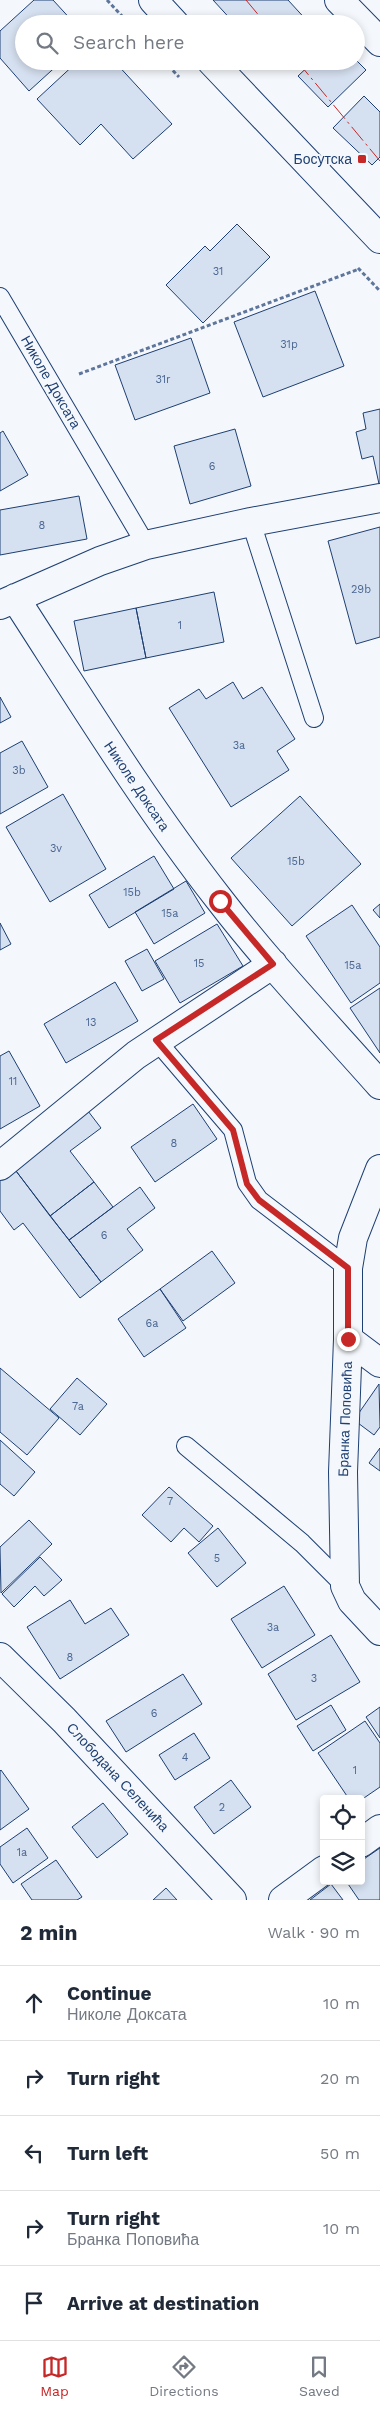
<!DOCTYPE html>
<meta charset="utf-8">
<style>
body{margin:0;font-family:"Work Sans",sans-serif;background:#f2f2f3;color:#1f2937}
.controls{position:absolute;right:15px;bottom:15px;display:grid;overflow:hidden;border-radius:5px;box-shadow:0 2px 8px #0003}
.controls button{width:45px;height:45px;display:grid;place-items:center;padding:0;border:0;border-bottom:1px solid #e0e1e3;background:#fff;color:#1f2937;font:25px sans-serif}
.stop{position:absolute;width:15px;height:15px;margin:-11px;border:4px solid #c62828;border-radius:50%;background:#fff}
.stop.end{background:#c62828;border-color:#fff;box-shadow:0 1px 5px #0008}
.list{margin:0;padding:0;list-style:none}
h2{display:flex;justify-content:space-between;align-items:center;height:65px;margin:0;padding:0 20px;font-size:21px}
h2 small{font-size:16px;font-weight:400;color:#747a83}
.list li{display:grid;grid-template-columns:32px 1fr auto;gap:15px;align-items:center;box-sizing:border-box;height:75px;padding:0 20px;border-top:1px solid #e0e1e3}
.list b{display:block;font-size:19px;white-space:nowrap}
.list p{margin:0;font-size:16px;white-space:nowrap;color:#747a83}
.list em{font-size:16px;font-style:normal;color:#747a83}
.icon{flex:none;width:28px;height:28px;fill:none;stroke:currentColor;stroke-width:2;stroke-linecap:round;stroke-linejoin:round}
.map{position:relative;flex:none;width:380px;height:1900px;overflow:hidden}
.search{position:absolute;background:#fff;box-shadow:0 2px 8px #0003;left:15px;right:15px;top:15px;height:55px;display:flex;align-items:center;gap:12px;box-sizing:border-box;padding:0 18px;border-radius:28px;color:#747a83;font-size:19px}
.sheet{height:440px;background:#fff}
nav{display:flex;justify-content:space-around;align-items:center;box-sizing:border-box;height:70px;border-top:1px solid #e0e1e3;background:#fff;font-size:14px;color:#747a83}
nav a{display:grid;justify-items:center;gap:2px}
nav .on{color:#c62828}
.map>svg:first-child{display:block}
</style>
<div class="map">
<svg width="380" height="1900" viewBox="0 0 380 1900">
<rect width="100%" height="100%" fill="#f4f7fb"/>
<!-- building -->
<path fill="#d5e0f0" stroke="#1d3f73" d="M34 0H53L75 24H24V61H62L29 91 0 58V31Z
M213 0H288L310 24H235Z
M356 60 366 70 328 107 298 76 314 61Z
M78 61H114L172 124 133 159 101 124 80 145 37 99Z
M364 96 380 112V157L372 165 333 128Z
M237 224 270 257 203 323 166 285 205 246 210 251Z
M315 291 344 366 263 397 234 322Z
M191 338 210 393 135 420 115 365Z
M380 409V484H379L373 456 362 459 356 432 366 429 363 413Z
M235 429 251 486 190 504 174 446Z
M3 431 28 475 0 491V433Z
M79 496 87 539 0 555V510Z
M380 527V637L356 644 328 541Z
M214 592 224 642 146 658 136 608Z
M136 608 146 658 84 671 74 621Z
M233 682 243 699 262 687 295 739 277 751 289 770 231 807 169 708 199 689 206 699Z
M0 697 11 717 0 723Z
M22 741 48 787 0 814V753Z
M63 794 106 869 50 902 6 827Z
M300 796 361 864 292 926 231 858Z
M154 856 174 889 109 928 89 895Z
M186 881 205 913 154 944 135 912Z
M380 904V918L373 910Z
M352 905 380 947V983L351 1003 306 936Z
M0 923 11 944 0 950Z
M217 924 243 966 180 1003 155 961Z
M147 949 164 979 142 991 125 961Z
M115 982 138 1021 66 1063 44 1024Z
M380 988V1053L350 1008Z
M9 1051 40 1106 0 1129V1056Z
M193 1104 217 1139 155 1182 131 1147Z
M88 1111 101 1128 70 1151 94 1182 50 1216 13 1167Z
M13 1167 101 1282 80 1298 23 1223 14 1230 0 1211V1177Z
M94 1182 113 1207 69 1240 50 1216Z
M140 1187 155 1208 127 1229 143 1250 101 1282 69 1240Z
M212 1251 235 1283 183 1321 160 1289Z
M160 1289 186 1328 144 1357 118 1319Z
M0 1368 59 1418 27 1455 0 1432Z
M77 1378 107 1404 80 1435 50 1409Z
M379 1384 380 1427 374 1435 354 1420Z
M0 1440 35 1472 14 1496 0 1484Z
M380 1448V1471L369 1463Z
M169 1487 213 1526 199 1542 184 1528 171 1542 142 1515Z
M29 1520 52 1544 1 1593 0 1547Z
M218 1528 246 1563 217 1587 188 1553Z
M40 1557 62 1580 44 1596 35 1586 14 1607 2 1594Z
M284 1586 315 1635 262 1668 231 1619Z
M70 1600 85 1624 111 1608 129 1635 60 1679 27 1627Z
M331 1635 360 1682 296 1720 268 1674Z
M183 1674 202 1704 126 1752 106 1721Z
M331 1705 346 1730 313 1751 297 1726Z
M380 1707V1738L366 1717Z
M365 1721 380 1743V1787L361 1800 349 1799 318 1753Z
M194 1733 210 1758 175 1780 159 1755Z
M1 1770 29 1809 0 1830V1771Z
M231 1780 251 1807 214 1834 194 1807Z
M103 1803 128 1834 97 1858 72 1827Z
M27 1828 48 1858 13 1883 0 1864V1847Z
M380 1848V1900H359L346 1881H361V1861Z
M56 1860 82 1897 77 1900H32L21 1884Z
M331 1884 343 1900H310Z
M166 1888 177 1900H153Z"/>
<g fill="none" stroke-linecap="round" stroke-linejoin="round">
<!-- service casing -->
<g stroke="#1d3f73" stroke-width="20">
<path id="service" d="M0 297 146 545
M251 522 314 718
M156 1040 233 1130 247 1183 259 1200 348 1268
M186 1446 302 1543 345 1586"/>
</g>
<!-- minor casing -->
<g stroke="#1d3f73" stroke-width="30">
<path id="minor" d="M339 0 380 42
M15 598C81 700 144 803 219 899 269 964 326 1024 380 1085
M0 605 100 561 146 545 251 522 380 498
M0 1166 136 1055 273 964
M380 1169 353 1238 348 1268V1339L343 1472 345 1586 352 1601 380 1631
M348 1339 380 1363
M0 1657 64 1720 232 1900
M361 1843 380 1829
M283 1900 324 1870"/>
</g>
<!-- secondary casing -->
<g stroke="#1d3f73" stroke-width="30">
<path id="secondary" d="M153 0 175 24
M211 61 380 239"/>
</g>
<!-- path -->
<path stroke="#5e769c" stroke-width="3" stroke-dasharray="4 2.5" stroke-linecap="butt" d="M107 0 122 16
M164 61 179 77
M358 268 380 291
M79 374 359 269"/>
<!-- service -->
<use href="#service" stroke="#f4f7fb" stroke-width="18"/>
<!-- minor -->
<use href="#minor" stroke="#f4f7fb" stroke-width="28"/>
<!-- secondary -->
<use href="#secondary" stroke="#f4f7fb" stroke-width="28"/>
<!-- power -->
<path stroke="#c62828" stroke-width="1" stroke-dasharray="18 4 2.5 4" stroke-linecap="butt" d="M246 0 266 24
M297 61 380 161"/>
</g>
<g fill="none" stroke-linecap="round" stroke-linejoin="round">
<!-- route -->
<path stroke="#c62828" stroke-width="6" d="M220 901 273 964 156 1040 233 1130 247 1184 259 1200 348 1268V1339"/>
</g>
<!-- markers -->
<rect fill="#c62828" stroke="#f4f7fb" stroke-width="2" x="357" y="154" width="10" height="10" rx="2.5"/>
<g text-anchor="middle" stroke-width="4" stroke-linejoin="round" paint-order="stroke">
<!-- number labels -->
<g font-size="11" fill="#4b6792">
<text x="218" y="275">31</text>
<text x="289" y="348">31p</text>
<text x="163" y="383">31r</text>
<text x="212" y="470">6</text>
<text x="42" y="529">8</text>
<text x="361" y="593">29b</text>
<text x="180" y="629">1</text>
<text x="239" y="749">3a</text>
<text x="19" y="774">3b</text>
<text x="56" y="852">3v</text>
<text x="296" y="865">15b</text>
<text x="132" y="896">15b</text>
<text x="170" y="917">15a</text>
<text x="199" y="967">15</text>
<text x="353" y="969">15a</text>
<text x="91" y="1026">13</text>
<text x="13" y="1085">11</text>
<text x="174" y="1147">8</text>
<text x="104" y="1239">6</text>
<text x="152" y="1327">6a</text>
<text x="78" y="1410">7a</text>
<text x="170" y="1505">7</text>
<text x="217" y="1562">5</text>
<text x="273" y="1631">3a</text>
<text x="70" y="1661">8</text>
<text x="314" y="1682">3</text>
<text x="154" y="1717">6</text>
<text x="185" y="1761">4</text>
<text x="355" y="1774">1</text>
<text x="222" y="1811">2</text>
<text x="22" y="1856">1a</text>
</g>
<!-- poi labels -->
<g font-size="14" fill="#1d3f73" stroke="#f4f7fb" text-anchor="end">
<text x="352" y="164">Босутска</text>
</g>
<!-- street labels -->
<g font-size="14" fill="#1d3f73" stroke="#f4f7fb">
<text transform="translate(51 382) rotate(60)" y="5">Николе Доксата</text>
<text transform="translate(137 786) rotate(56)" y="5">Николе Доксата</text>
<text transform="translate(345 1419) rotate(-88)" y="5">Бранка Поповића</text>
<text transform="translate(118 1777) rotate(47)" y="5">Слободана Селенића</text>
</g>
</g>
</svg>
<div class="controls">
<button><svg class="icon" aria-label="locate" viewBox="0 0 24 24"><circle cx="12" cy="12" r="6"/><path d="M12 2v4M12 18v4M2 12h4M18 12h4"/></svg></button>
<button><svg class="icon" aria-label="layers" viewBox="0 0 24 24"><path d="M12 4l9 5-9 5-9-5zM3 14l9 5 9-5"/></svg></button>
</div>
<div class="stop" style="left:220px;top:901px"></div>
<div class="stop end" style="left:348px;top:1339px"></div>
<div class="search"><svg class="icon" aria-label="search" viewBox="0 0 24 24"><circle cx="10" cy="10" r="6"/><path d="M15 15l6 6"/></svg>Search here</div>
</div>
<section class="sheet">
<h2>2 min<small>Walk · 90 m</small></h2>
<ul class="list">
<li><svg class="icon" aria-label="ahead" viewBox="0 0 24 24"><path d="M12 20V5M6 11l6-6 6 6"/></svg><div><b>Continue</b><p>Николе Доксата</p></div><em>10 m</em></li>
<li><svg class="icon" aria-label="right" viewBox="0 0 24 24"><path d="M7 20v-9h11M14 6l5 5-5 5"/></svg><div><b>Turn right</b></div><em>20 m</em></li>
<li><svg class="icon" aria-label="left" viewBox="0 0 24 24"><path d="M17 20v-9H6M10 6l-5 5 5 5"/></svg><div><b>Turn left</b></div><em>50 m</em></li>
<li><svg class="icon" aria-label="right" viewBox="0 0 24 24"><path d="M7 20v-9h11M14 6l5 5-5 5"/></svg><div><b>Turn right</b><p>Бранка Поповића</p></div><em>10 m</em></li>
<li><svg class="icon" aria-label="arrive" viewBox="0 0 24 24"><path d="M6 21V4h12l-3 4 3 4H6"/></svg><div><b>Arrive at destination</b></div></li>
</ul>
</section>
<nav>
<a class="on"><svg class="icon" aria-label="map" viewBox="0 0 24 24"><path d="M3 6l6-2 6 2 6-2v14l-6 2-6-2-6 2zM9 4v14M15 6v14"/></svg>Map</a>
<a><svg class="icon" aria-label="directions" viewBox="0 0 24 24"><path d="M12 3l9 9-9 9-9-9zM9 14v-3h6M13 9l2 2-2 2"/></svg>Directions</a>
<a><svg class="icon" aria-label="saved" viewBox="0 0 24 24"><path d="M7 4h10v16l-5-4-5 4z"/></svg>Saved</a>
</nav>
